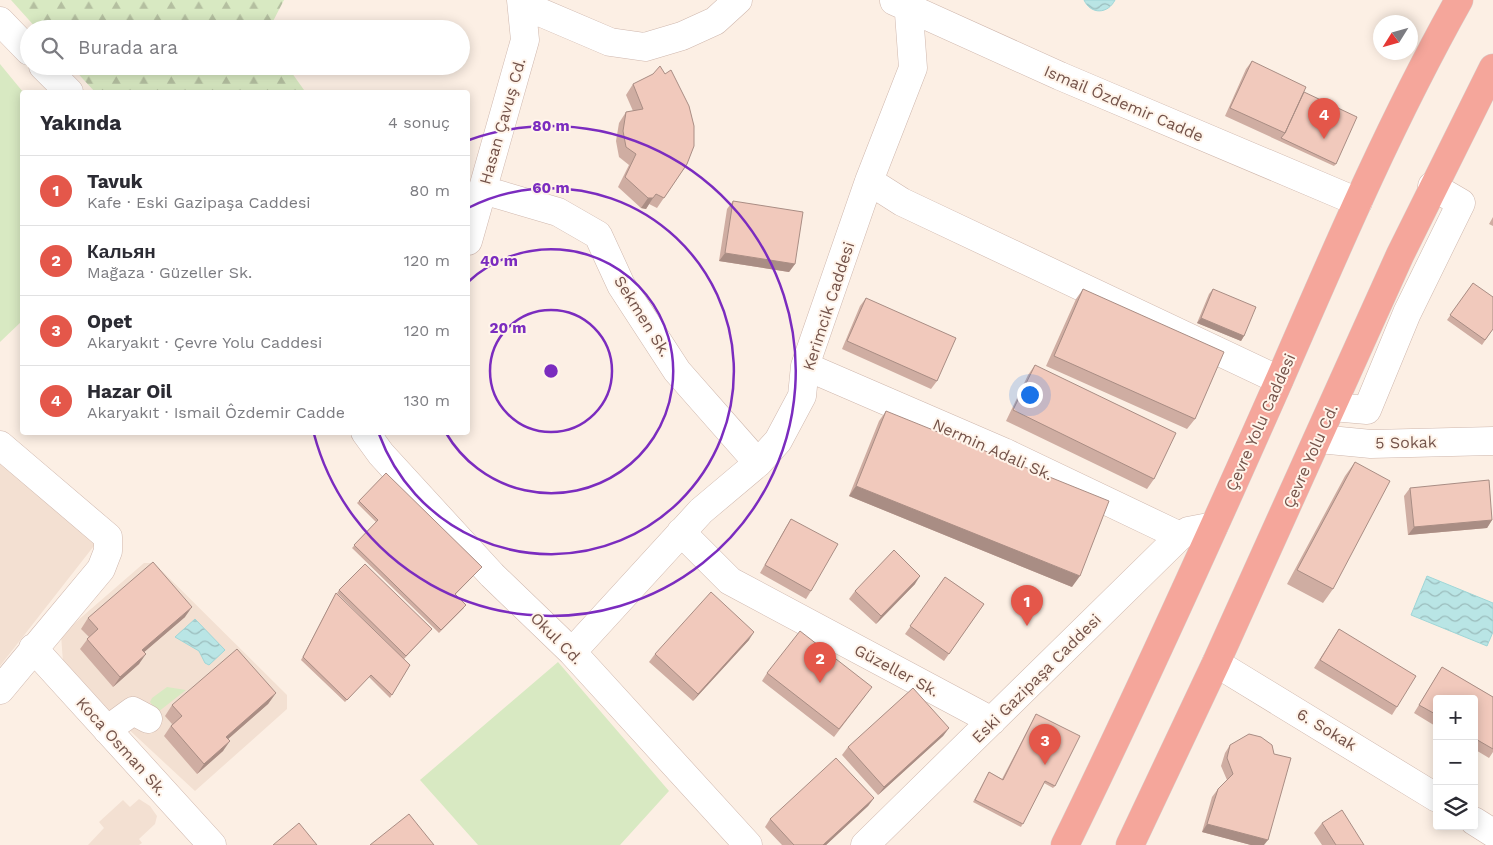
<!DOCTYPE html>
<html lang="tr">
<meta charset="utf-8">
<style>
body{margin:0;font-family:"Work Sans",sans-serif;background:#f7f7f7;color:#2b2b33}
.controls{position:absolute;right:15px;bottom:15px;display:grid;overflow:hidden;border-radius:5px;box-shadow:0 2px 12px #0003}
.controls button{width:45px;height:45px;display:grid;place-items:center;padding:0;border:0;border-bottom:1px solid #e1e1e2;background:#fff;color:#2b2b33;font:25px sans-serif}
.compass{position:absolute;left:1373px;top:15px;width:45px;height:45px;border-radius:50%;background:#fff;box-shadow:0 2px 12px #0003;rotate:233deg}
.you{position:absolute;left:1029px;top:394px;width:18px;height:18px;margin:-12px;border:4px solid #fff;border-radius:50%;background:#1a73e8;box-shadow:0 0 0 8px #1a73e833}
.badge{display:grid;place-items:center;width:32px;height:32px;border-radius:50%;background:#e4574a;color:#fff;font-size:16px;font-weight:700}
.pin{position:absolute;translate:-50% -41px;filter:drop-shadow(0 1px 2px #0008)}
.pin::after{content:'';position:absolute;top:26px;width:18px;height:15px;background:inherit;clip-path:polygon(0 0,100% 0,50% 100%)}
.list{margin:0;padding:0;list-style:none}
h2{display:flex;justify-content:space-between;align-items:center;height:65px;margin:0;padding:0 20px;font-size:21px}
h2 small{font-size:16px;font-weight:400;color:#7c7c81}
.list li{display:grid;grid-template-columns:32px 1fr auto;gap:15px;align-items:center;box-sizing:border-box;height:70px;padding:0 20px;border-top:1px solid #e1e1e2}
.list b{display:block;font-size:19px;white-space:nowrap}
.list p{margin:0;font-size:16px;white-space:nowrap;color:#7c7c81}
.list em{font-size:16px;font-style:normal;color:#7c7c81}
.icon{flex:none;width:28px;height:28px;fill:none;stroke:currentColor;stroke-width:2;stroke-linecap:round;stroke-linejoin:round}
.map{position:relative;flex:none;width:1493px;height:845px;overflow:hidden}
.search{position:absolute;background:#fff;box-shadow:0 2px 12px #0003;left:20px;top:20px;width:450px;height:55px;display:flex;align-items:center;gap:12px;box-sizing:border-box;padding:0 18px;border-radius:28px;color:#7c7c81;font-size:19px}
.panel{position:absolute;background:#fff;box-shadow:0 2px 12px #0003;left:20px;top:90px;width:450px;height:345px;border-radius:5px}
.map>svg:first-child{display:block}
</style>
<div class="map">
<svg width="1493" height="845" viewBox="0 0 1493 845">
<defs>
<pattern id="forest-firs" width="22" height="20" patternUnits="userSpaceOnUse" patternTransform="scale(1.25)"><rect width="22" height="20" fill="#d8e9c2"/><path d="M5 1l3.5 6h-7zM16 11l3.5 6h-7z" fill="#b4bfa0"/></pattern>
<pattern id="water-waves" width="16" height="10" patternUnits="userSpaceOnUse" patternTransform="scale(1.25)"><rect width="16" height="10" fill="#b9e5e5"/><path d="M0 5q4-4 8 0t8 0" fill="none" stroke="#9bbcbc"/></pattern>
</defs>
<rect width="100%" height="100%" fill="#fcefe4"/>
<!-- residential -->
<path fill="#f3e0d2" d="M0 460 97 542 0 666Z
M144 563H154L287 695V709L195 791 111 713 63 662 61 635Z
M139 799 150 806 157 816 155 824 139 839 142 843 139 845H88L104 828 99 822 123 800 130 807Z"/>
<!-- grass -->
<path fill="#d8e9c2" d="M0 64 23 92 22 321 0 342Z
M558 662 669 791 620 845H478L420 780Z
M167 687 186 690 158 712 150 702 152 698Z"/>
<!-- forest -->
<path fill="url(#forest-firs)" d="M11 0H284L269 29H37Z
M71 66H287L304 90 301 92H95Z"/>
<!-- water -->
<path fill="url(#water-waves)" stroke="#9fd6d7" d="M1084 0H1115C1108 14 1091 15 1084 0Z
M1427 576 1493 603V632L1487 646 1411 615Z
M195 619 225 650 209 665 205 663 199 651 175 637Z"/>
<g fill="none" stroke-linecap="round" stroke-linejoin="round">
<!-- minor casing -->
<g stroke="#cfb7ad" stroke-width="29">
<path id="minor" d="M529 0 535 10 610 42 645 47 682 36 715 21 738 0
M894 1 1060 76 1358 202
M0 21 29 51
M43 66 69 92
M869 181 902 202 1279 380
M483 190 558 212 598 235 621 285 677 371 758 463
M468 241 525 40 521 0
M805 366 1004 452 1180 536
M1332 407 1367 410 1407 313 1461 203 1432 186
M365 432 381 454 492 575 572 652 748 845
M1319 439 1371 444 1493 441
M0 445 108 537V551L101 569 0 690
M681 532 730 581 992 721
M33 648 212 845
M572 652 701 511 758 463 778 441 802 396 805 366 869 181 913 68 908 0
M1216 663 1437 798
M107 730 133 711 148 719
M1474 821 1493 833
M865 845 1180 536 1188 531 1214 526"/>
</g>
<!-- highway casing -->
<g stroke="#d8cfcc" stroke-width="29">
<path id="highway" d="M1065 845C1140 692 1210 537 1279 381 1335 252 1390 123 1459 0
M1130 845 1216 663 1400 255 1493 68"/>
</g>
<!-- minor -->
<use href="#minor" stroke="#fff" stroke-width="28"/>
<!-- highway -->
<use href="#highway" stroke="#f5a69b" stroke-width="28"/>
</g>
<!-- wall -->
<path fill="#cfada2" d="M1252 61 1304 92 1336 164 1334 166 1225 116 1246 69Z
M633 84 687 164 657 208 649 204 646 209 641 208 618 187 629 165 619 157 616 141 619 123 626 112 633 111 626 95Z
M733 201 795 264 789 272 719 261 727 209Z
M1493 217V226L1489 224Z
M1473 283 1493 329 1482 345 1447 320Z
M1083 289 1195 419 1187 429 1046 366 1076 299Z
M1213 289 1244 336 1241 341 1197 323 1209 294Z
M866 298 937 381 931 389 842 349 860 306Z
M1035 365 1154 479 1147 489 1006 421 1028 375Z
M886 411 1072 587 849 496 879 421Z
M1355 462 1333 589 1323 603 1287 584 1345 476Z
M1410 488 1492 520 1487 528 1408 535 1404 496Z
M359 501 482 567 455 595 464 608 439 633 352 548 376 522 357 503Z
M791 519 811 591 806 599 760 573 786 527Z
M945 577 984 604 944 661 905 634Z
M915 584 876 624 849 599 855 591Z
M339 590 432 629 404 659 337 593Z
M336 593 410 665 390 698 369 677 345 702 301 660Z
M185 617 144 652 139 664 113 687 80 649 89 637 81 629 88 618Z
M1339 629 1397 707 1392 715 1314 668Z
M749 640 693 701 649 662 655 654Z
M1442 667 1493 697V752L1489 758 1474 749V699H1437V727L1414 713Z
M767 673 866 695 834 737 762 681Z
M276 693 268 704 228 739 223 751 197 774 164 736 172 724 165 716 172 705Z
M1036 714 1055 786 1053 788 1044 783 1021 827 973 802 989 772 1002 779Z
M949 728 943 736 878 795 842 755 848 747Z
M1230 745 1264 845H1251L1202 832 1212 797 1218 789 1227 780 1221 766 1225 753Z
M874 798 868 806 826 845H782L765 827 770 819Z
M1322 823 1364 845H1322L1314 833Z"/>
<!-- shaded-wall -->
<path fill="#a98d84" d="M648 198H653L646 209 641 208Z
M725 253 795 264 789 272 719 261Z
M1201 318 1244 336 1241 341 1197 323Z
M856 486 1080 576 1072 587 849 496Z
M1492 520 1487 528 1408 535 1414 527Z
M920 576 915 584 876 624 881 616Z
M192 607 185 617 135 660 142 650Z
M754 632 749 640 693 701 698 694Z
M146 654 139 664 113 687 120 677Z
M276 693 268 704 219 747 226 737Z
M949 728 943 736 878 795 884 787Z
M230 741 223 751 197 774 204 764Z
M874 798 868 806 826 845H823Z
M1207 824 1268 840 1264 845H1251L1202 832Z"/>
<!-- building -->
<path fill="#f1c9bc" stroke="#a98d84" d="M1252 61 1306 87 1285 133 1230 108Z
M660 66 665 74 671 70 689 106 694 126V146L687 164 664 198 656 194 653 198H648L625 177 636 154 626 147 623 131 626 112 643 109 633 84 653 74Z
M1304 92 1357 117 1336 164 1281 138 1285 133Z
M733 201 803 212 795 264 725 253Z
M1473 283 1493 297V329L1485 340 1450 315Z
M1083 289 1224 352 1195 419 1054 356Z
M1213 289 1256 307 1244 336 1201 318Z
M866 298 956 338 937 381 847 341Z
M1035 365 1176 433 1154 479 1013 410Z
M886 411 1109 501 1080 576 856 486Z
M1355 462 1390 481 1333 589 1297 570Z
M386 473 482 567 455 594 466 605 441 630 354 545 378 520 359 501Z
M1489 480 1492 520 1414 527 1410 488Z
M791 519 838 544 811 591 765 565Z
M894 550 920 576 881 616 855 591Z
M153 562 192 607 142 650 146 654 120 677 87 639 98 629 88 618Z
M365 564 432 629 406 656 339 590Z
M945 577 984 604 949 654 910 626Z
M711 592 754 632 698 694 655 654Z
M336 593 410 665 392 695 371 675 347 700 303 657Z
M1339 629 1416 676 1397 707 1320 660Z
M800 631 872 687 839 729 767 673Z
M237 649 276 693 226 737 230 741 204 764 171 726 182 716 172 705Z
M1442 667 1493 697V749L1474 738V699H1437V715L1419 705Z
M913 688 949 728 884 787 848 747Z
M1036 714 1080 736 1055 786 1045 781 1023 824 975 800 989 772 1003 780Z
M1249 734 1261 737 1272 745 1274 754 1291 758 1268 840 1207 824 1218 789 1233 774 1227 758 1230 745Z
M836 758 874 798 823 845H794L770 819Z
M1342 810 1364 845H1336L1322 823Z
M409 814 434 845H370Z
M299 823 317 845H273Z"/>
<!-- distance rings -->
<g fill="none" stroke="#7b2cbf" stroke-width="2.5">
<circle cx="551" cy="371" r="61"/>
<path d="M468 282A122 122 0 1 1 446 433"/>
<path d="M468 208A183 183 0 1 1 379 434"/>
<path d="M469 140A245 245 0 1 1 314 434"/>
</g>
<g text-anchor="middle" stroke-width="4" stroke-linejoin="round" paint-order="stroke">
<!-- street labels -->
<g font-size="16" fill="#74534a" stroke="#fff4ea">
<text transform="translate(1124 103) rotate(23)" y="6">Ismail Ôzdemir Cadde</text>
<text transform="translate(502 121) rotate(-74)" y="6">Hasan Çavuş Cd.</text>
<text transform="translate(828 306) rotate(-72)" y="6">Kerimcik Caddesi</text>
<text transform="translate(643 316) rotate(58)" y="6">Sekmen Sk.</text>
<text transform="translate(1260 422) rotate(-66)" y="6">Çevre Yolu Caddesi</text>
<text transform="translate(1406 442) rotate(-1)" y="6">5 Sokak</text>
<text transform="translate(993 449) rotate(24)" y="6">Nermin Adali Sk.</text>
<text transform="translate(1310 456) rotate(-66)" y="6">Çevre Yolu Cd.</text>
<text transform="translate(557 638) rotate(45)" y="6">Okul Cd.</text>
<text transform="translate(897 670) rotate(28)" y="6">Güzeller Sk.</text>
<text transform="translate(1036 678) rotate(-45)" y="6">Eski Gazipaşa Caddesi</text>
<text transform="translate(1327 729) rotate(31)" y="6">6. Sokak</text>
<text transform="translate(122 746) rotate(48)" y="6">Koca Osman Sk.</text>
</g>
</g>
<circle cx="551" cy="371" r="8" fill="#7b2cbf" stroke="#fff4ea" stroke-width="2.5"/>
<g font-size="15" text-anchor="middle" font-weight="bold" fill="#7b2cbf" stroke="#fff4ea" stroke-width="4" stroke-linejoin="round" paint-order="stroke">
<text x="551" y="131">80 m</text>
<text x="551" y="193">60 m</text>
<text x="499" y="266">40 m</text>
<text x="508" y="333">20 m</text>
</g>
</svg>
<div class="controls">
<button>+</button>
<button>−</button>
<button><svg class="icon" aria-label="layers" viewBox="0 0 24 24"><path d="M12 4l9 5-9 5-9-5zM3 14l9 5 9-5"/></svg></button>
</div>
<svg class="compass" viewBox="-18 -18 36 36"><path d="M0-13l5 13h-10z" fill="#e53935"/><path d="M0 13l5-13h-10z" fill="#7c7c81"/></svg>
<div class="you"></div>
<div class="pin badge" style="left:1027px;top:626px">1</div>
<div class="pin badge" style="left:820px;top:683px">2</div>
<div class="pin badge" style="left:1045px;top:765px">3</div>
<div class="pin badge" style="left:1324px;top:139px">4</div>
<div class="search"><svg class="icon" aria-label="search" viewBox="0 0 24 24"><circle cx="10" cy="10" r="6"/><path d="M15 15l6 6"/></svg>Burada ara</div>
<section class="panel">
<h2>Yakında<small>4 sonuç</small></h2>
<ul class="list">
<li><span class="badge">1</span><div><b>Tavuk</b><p>Kafe · Eski Gazipaşa Caddesi</p></div><em>80 m</em></li>
<li><span class="badge">2</span><div><b>Кальян</b><p>Mağaza · Güzeller Sk.</p></div><em>120 m</em></li>
<li><span class="badge">3</span><div><b>Opet</b><p>Akaryakıt · Çevre Yolu Caddesi</p></div><em>120 m</em></li>
<li><span class="badge">4</span><div><b>Hazar Oil</b><p>Akaryakıt · Ismail Ôzdemir Cadde</p></div><em>130 m</em></li>
</ul>
</section>
</div>
